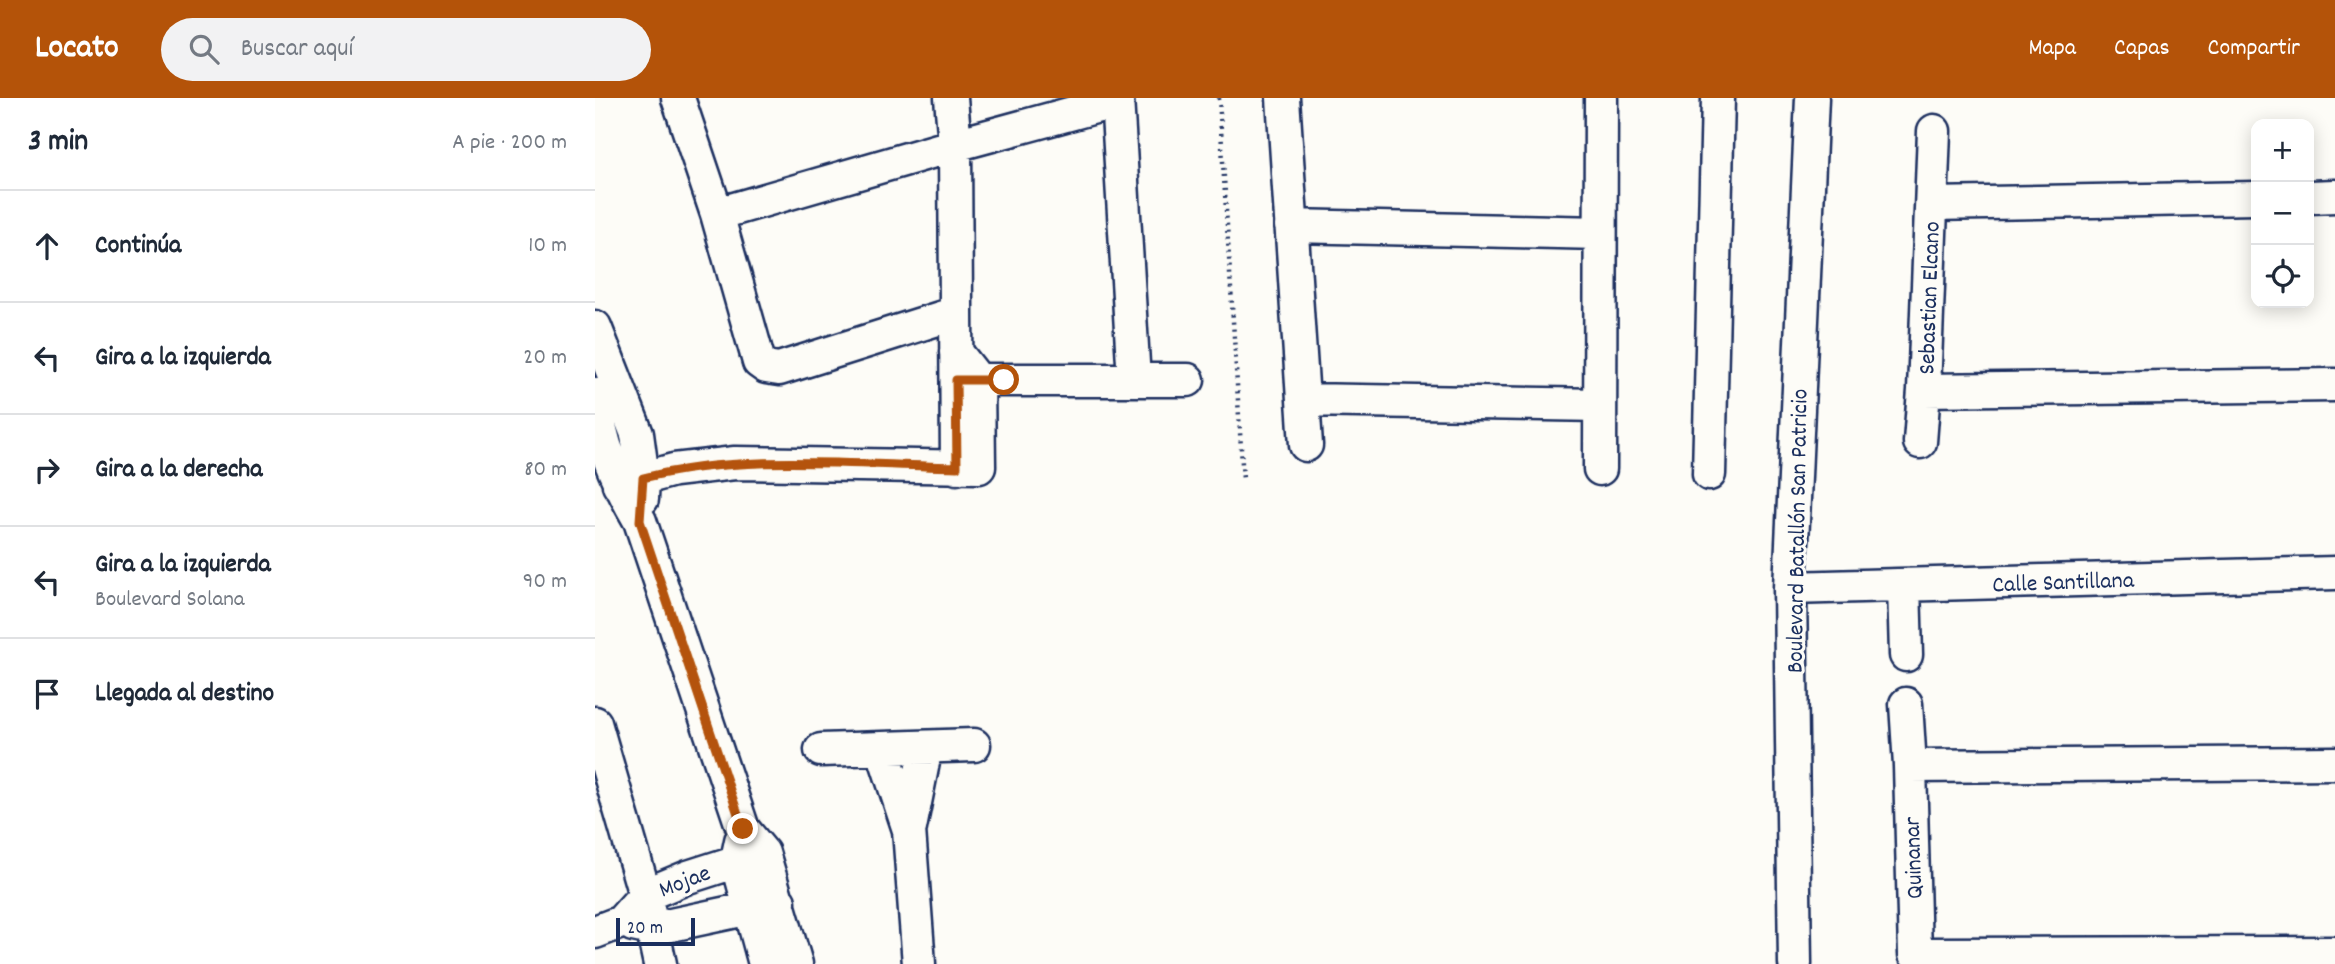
<!DOCTYPE html>
<html lang="es">
<meta charset="utf-8">
<style>
body{margin:0;font-family:Dekko,sans-serif;background:#f2f2f3;color:#1f2937}
.controls{position:absolute;right:21px;top:21px;display:grid;overflow:hidden;border-radius:14px;box-shadow:0 4px 18px #0003}
.controls button{width:63px;height:63px;display:grid;place-items:center;padding:0;border:0;border-bottom:2px solid #e0e1e3;background:#fff;color:#1f2937;font:35px sans-serif}
.scale{position:absolute;left:21px;bottom:18px;width:79px;box-sizing:border-box;padding-left:7px;border:4px solid #1b2f5e;border-top:0;font-size:19px;line-height:24px;white-space:nowrap;color:#1b2f5e;-webkit-text-stroke:5px #fdfcf7;paint-order:stroke}
.stop{position:absolute;width:21px;height:21px;margin:-16px;border:5px solid #b45309;border-radius:50%;background:#fff}
.stop.end{background:#b45309;border-color:#fff;box-shadow:0 2px 7px #0008}
.list{margin:0;padding:0;list-style:none}
h2{display:flex;justify-content:space-between;align-items:center;height:91px;margin:0;padding:0 28px;font-size:30px}
h2 small{font-size:23px;font-weight:400;color:#747a83}
.list li{display:grid;grid-template-columns:46px 1fr auto;gap:21px;align-items:center;box-sizing:border-box;height:112px;padding:0 28px;border-top:2px solid #e0e1e3}
.list b{display:block;font-size:26px;white-space:nowrap}
.list p{margin:0;font-size:23px;white-space:nowrap;color:#747a83}
.list em{font-size:23px;font-style:normal;color:#747a83}
.icon{flex:none;width:38px;height:38px;fill:none;stroke:currentColor;stroke-width:2;stroke-linecap:round;stroke-linejoin:round}
.map{position:relative;flex:none;width:1740px;height:866px;overflow:hidden}
header{display:flex;align-items:center;gap:42px;box-sizing:border-box;height:98px;padding:0 35px;background:#b45309;color:#fff}
header strong{font-size:33px}
nav{display:flex;gap:38px;margin-inline-start:auto;font-size:24px}
.search{width:490px;height:63px;background:#f2f2f3;display:flex;align-items:center;gap:18px;box-sizing:border-box;padding:0 24px;border-radius:38px;color:#747a83;font-size:26px}
main{display:flex}
aside{flex:1;background:#fff}
.map>svg:first-child{display:block}
</style>
<header>
<strong>Locato</strong>
<div class="search"><svg class="icon" aria-label="search" viewBox="0 0 24 24"><circle cx="10" cy="10" r="6"/><path d="M15 15l6 6"/></svg>Buscar aquí</div>
<nav><a>Mapa</a><a>Capas</a><a>Compartir</a></nav>
</header>
<main>
<aside>
<h2>3 min<small>A pie · 200 m</small></h2>
<ul class="list">
<li><svg class="icon" aria-label="ahead" viewBox="0 0 24 24"><path d="M12 20V5M6 11l6-6 6 6"/></svg><div><b>Continúa</b></div><em>10 m</em></li>
<li><svg class="icon" aria-label="left" viewBox="0 0 24 24"><path d="M17 20v-9H6M10 6l-5 5 5 5"/></svg><div><b>Gira a la izquierda</b></div><em>20 m</em></li>
<li><svg class="icon" aria-label="right" viewBox="0 0 24 24"><path d="M7 20v-9h11M14 6l5 5-5 5"/></svg><div><b>Gira a la derecha</b></div><em>80 m</em></li>
<li><svg class="icon" aria-label="left" viewBox="0 0 24 24"><path d="M17 20v-9H6M10 6l-5 5 5 5"/></svg><div><b>Gira a la izquierda</b><p>Boulevard Solana</p></div><em>90 m</em></li>
<li><svg class="icon" aria-label="arrive" viewBox="0 0 24 24"><path d="M6 21V4h12l-3 4 3 4H6"/></svg><div><b>Llegada al destino</b></div></li>
</ul>
</aside>
<div class="map">
<svg width="1740" height="866" viewBox="0 0 1740 866">
<rect width="100%" height="100%" fill="#fdfcf7"/>
<filter id="ink" filterUnits="userSpaceOnUse"><feTurbulence type="fractalNoise" baseFrequency=".0143" numOctaves="2"/><feDisplacementMap in="SourceGraphic" scale="14" xChannelSelector="R" yChannelSelector="G"/><feConvolveMatrix kernelMatrix="1 2 1 2 8 2 1 2 1" color-interpolation-filters="sRGB"/></filter>
<g filter="url(#ink)">
<g fill="none" stroke-linecap="round" stroke-linejoin="round">
<!-- minor casing -->
<g stroke="#1b2f5e" stroke-width="37">
<path id="minor" d="M83 0 122 116 164 264 171 269 184 271 361 215
M356 0 360 47 362 370
M522 0 539 282
M688 0 711 347
M1714 99 1740 98
M1337 106 1661 100
M122 116 360 47 522 3
M696 128 1005 135
M0 229 42 336 48 380 47 401
M363 282H593
M1329 292 1740 287
M0 296C5 346 20 380 45 423L148 731 168 755 201 866
M708 302 1005 307
M1325 344 1329 292 1339 33
M1005 371 1006 0
M1114 376 1123 0
M24 387 79 372 140 365 384 369 383 282 361 254
M1309 487 1311 557
M1195 490 1740 475
M1311 606 1315 668
M0 625 50 797 65 866
M287 650 314 732 324 866
M226 652 379 647
M1740 665 1315 668 1320 856 1740 855
M315 730 331 649
M146 743 142 762 170 866
M38 827 57 831 184 804
M0 834 26 824 50 797 93 779 168 755
M1200 866 1195 490 1217 0"/>
</g>
<!-- path -->
<path stroke="#1b2f5e" stroke-width="4.5" stroke-dasharray="2 5" stroke-linecap="butt" d="M624 0 648 382"/>
<!-- minor -->
<use href="#minor" stroke="#fdfcf7" stroke-width="32"/>
</g>
</g>
<g fill="none" stroke-linecap="round" stroke-linejoin="round" filter="url(#ink)">
<!-- route -->
<path stroke="#b45309" stroke-width="9" d="M148 731 45 423 48 380C148 355 259 367 362 369L361 282H409"/>
</g>
<g text-anchor="middle" stroke-width="6" stroke-linejoin="round" paint-order="stroke">
<!-- street labels -->
<g font-size="24" fill="#1b2f5e" stroke="#fdfcf7">
<text transform="translate(1333 200) rotate(-88)" y="8">Sebastian Elcano</text>
<text transform="translate(1201 433) rotate(-89)" y="8">Boulevard Batallón San Patricio</text>
<text transform="translate(1468 483) rotate(-2)" y="8">Calle Santillana</text>
<text transform="translate(1317 760) rotate(-92)" y="8">Quinanar</text>
<text transform="translate(89 782) rotate(-21)" y="8">Mojae</text>
</g>
</g>
</svg>
<div class="controls">
<button>+</button>
<button>−</button>
<button><svg class="icon" aria-label="locate" viewBox="0 0 24 24"><circle cx="12" cy="12" r="6"/><path d="M12 2v4M12 18v4M2 12h4M18 12h4"/></svg></button>
</div>
<div class="scale">20 m</div>
<div class="stop" style="left:409px;top:282px"></div>
<div class="stop end" style="left:148px;top:731px"></div>
</div>
</main>
